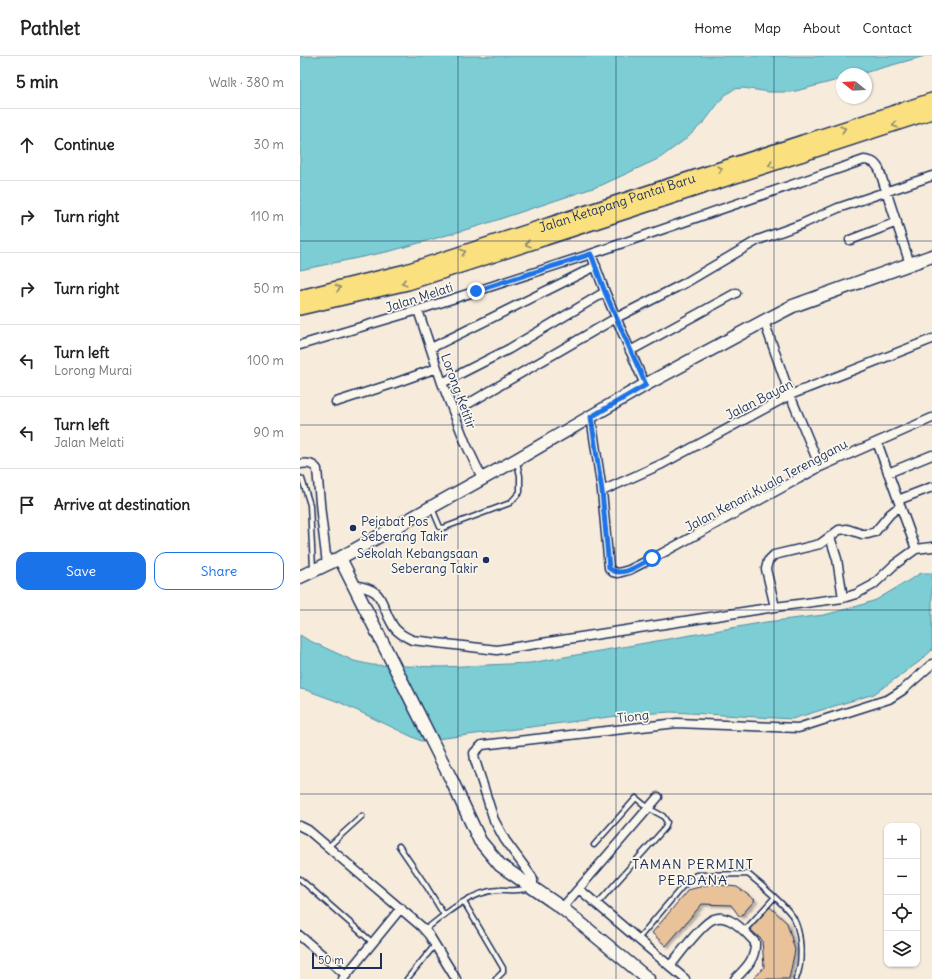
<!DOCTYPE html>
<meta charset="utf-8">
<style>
body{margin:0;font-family:Delius,sans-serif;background:#f2f2f2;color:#222}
.controls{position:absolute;right:12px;bottom:12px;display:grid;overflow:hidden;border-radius:8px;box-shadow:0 1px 3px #0004}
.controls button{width:36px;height:36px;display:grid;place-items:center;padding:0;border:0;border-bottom:1px solid #e0e0e0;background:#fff;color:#222;font:20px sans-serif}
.compass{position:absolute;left:536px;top:12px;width:36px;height:36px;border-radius:50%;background:#fff;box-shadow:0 1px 3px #0004;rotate:288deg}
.scale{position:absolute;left:12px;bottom:10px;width:70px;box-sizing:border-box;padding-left:4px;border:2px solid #1b2f5e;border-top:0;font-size:11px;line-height:14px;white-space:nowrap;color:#1b2f5e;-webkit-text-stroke:3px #fbf7ec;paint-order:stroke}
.stop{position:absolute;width:12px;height:12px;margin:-9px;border:3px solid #1a73e8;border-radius:50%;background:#fff}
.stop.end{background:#1a73e8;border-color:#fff;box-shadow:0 1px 4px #0008}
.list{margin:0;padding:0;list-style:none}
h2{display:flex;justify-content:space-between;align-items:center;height:52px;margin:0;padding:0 16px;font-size:17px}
h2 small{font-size:13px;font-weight:400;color:#767676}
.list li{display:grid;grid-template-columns:26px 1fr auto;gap:12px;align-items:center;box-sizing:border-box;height:72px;padding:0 16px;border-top:1px solid #e0e0e0}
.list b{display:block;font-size:15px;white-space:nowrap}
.list p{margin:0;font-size:13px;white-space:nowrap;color:#767676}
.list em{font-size:13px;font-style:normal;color:#767676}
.actions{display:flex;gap:8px;padding:12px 16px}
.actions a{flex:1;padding:9px 0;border:1px solid #1a73e8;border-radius:12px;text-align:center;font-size:14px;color:#1a73e8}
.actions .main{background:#1a73e8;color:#fff}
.icon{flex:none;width:22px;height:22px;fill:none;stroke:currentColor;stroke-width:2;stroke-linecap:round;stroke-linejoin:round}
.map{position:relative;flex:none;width:632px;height:923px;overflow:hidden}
header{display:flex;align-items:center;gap:24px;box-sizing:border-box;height:56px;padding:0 20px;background:#fff;border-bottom:1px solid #e0e0e0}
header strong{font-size:19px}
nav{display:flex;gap:22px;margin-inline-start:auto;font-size:14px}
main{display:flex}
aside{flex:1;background:#fff}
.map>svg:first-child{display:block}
</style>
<header>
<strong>Pathlet</strong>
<nav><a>Home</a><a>Map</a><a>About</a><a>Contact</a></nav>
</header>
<main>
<aside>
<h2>5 min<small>Walk · 380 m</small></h2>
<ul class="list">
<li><svg class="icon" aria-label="ahead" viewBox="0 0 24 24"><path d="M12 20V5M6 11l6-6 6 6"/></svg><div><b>Continue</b></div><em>30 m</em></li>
<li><svg class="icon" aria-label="right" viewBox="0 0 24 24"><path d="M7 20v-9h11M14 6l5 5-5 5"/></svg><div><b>Turn right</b></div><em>110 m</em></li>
<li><svg class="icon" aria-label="right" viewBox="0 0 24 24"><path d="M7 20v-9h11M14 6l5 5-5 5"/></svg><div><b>Turn right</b></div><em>50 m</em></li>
<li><svg class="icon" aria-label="left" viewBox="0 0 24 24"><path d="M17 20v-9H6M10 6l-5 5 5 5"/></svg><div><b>Turn left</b><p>Lorong Murai</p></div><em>100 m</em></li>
<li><svg class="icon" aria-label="left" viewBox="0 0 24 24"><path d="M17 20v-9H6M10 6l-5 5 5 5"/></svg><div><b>Turn left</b><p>Jalan Melati</p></div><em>90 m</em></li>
<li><svg class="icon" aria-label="arrive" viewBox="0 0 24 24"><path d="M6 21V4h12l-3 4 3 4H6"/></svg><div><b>Arrive at destination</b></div></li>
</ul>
<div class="actions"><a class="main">Save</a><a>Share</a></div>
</aside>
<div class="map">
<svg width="632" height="923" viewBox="0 0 632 923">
<defs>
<filter id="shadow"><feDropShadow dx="3" dy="2" stdDeviation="1" flood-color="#0004"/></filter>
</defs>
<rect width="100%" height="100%" fill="#f7ecdc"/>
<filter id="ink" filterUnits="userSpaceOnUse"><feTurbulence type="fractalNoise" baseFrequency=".025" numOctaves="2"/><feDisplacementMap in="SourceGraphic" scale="8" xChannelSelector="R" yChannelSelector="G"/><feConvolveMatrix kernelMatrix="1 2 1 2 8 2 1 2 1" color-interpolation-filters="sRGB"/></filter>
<g filter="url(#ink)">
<!-- water -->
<path fill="#7ccdd4" stroke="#558ea5" d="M0 0H625L560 18H542V23L492 36H469L443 32 434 33 424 40 405 65 387 82 360 102 302 129 179 170 91 195 0 214Z
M621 517H632V594L619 606 574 638 492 663 371 656 325 659 121 685 39 646 6 634 0 633V579L8 584 54 605 72 609 141 611 230 607 466 566 524 559 558 550 576 544Z"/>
<!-- building -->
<path fill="#e9c29a" stroke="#1b2f5e" filter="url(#shadow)" d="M411 828 437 831 455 844 440 861 431 849 402 848 366 890 352 877 388 834Z
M470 851 487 867 495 894 489 923H453L464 911 462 884 450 873Z"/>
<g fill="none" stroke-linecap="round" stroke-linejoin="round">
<!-- lane casing -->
<g stroke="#1b2f5e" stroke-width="7">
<path id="lane" d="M0 422 2 423 10 449 13 512
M132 452 140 471 143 472 210 447 220 436V420L217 406
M294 789 336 742 348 752 363 760 367 766 365 772 297 848
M99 790 127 831 144 859
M28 791 62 760
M0 823 73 887
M164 846 203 912V916L196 923
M125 874C146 857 170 836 198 834 204 833 210 835 216 834 220 834 225 833 229 833
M444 875 474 842
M338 883 382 831 396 819 448 818C458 826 489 852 494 863 502 879 503 907 496 923
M107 923 135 889"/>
</g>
<!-- street casing -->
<g stroke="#1b2f5e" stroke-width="11">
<path id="street" d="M550 184 597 166
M291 198 305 236 345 329
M118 254 142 327 166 388 182 422
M464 265 490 339 520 411
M0 289 118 254 291 198 564 104C572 105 575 106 579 113L610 208
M131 292 296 210
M330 295 436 237
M142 327 209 293 305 236
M36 346 92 328 137 312
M154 356 316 262 385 227 458 184 502 168 538 152 632 120
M291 361 302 435 309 512 313 516 318 517 329 514 359 499 520 411 632 362
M577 386 616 493
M0 408C7 407 12 407 17 413L21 458 27 508
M588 417 632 399
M302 435 362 408 490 339 632 283
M598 444 632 431
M530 481 537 503 543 542
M53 529C86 534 78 544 92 568 96 576 104 580 112 584L197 594 475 551 543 542 556 538 573 529 594 509 616 493 632 491
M475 551 466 513 468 505 474 499 520 488 539 474 547 473 562 478H568L575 476 590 458 600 450
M0 770 8 774 122 871 129 879 156 923
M233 832V824L232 821 205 784 194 764 175 704 174 697 182 689 377 667 498 672 589 643 603 634 632 608
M279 833 385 923
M262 852 358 741
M0 880 46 919
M370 910C379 899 403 866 414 863 419 861 425 862 429 864 439 868 448 879 455 886 456 903 446 912 435 923
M43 923 101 852"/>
</g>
<!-- secondary casing -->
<g stroke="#1b2f5e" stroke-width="15">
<path id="secondary" d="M40 502 151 723 180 785 200 809 262 852 348 923
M0 521 40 502 216 404 345 329 464 265 493 250 632 200"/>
</g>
<!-- primary casing -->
<g stroke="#1b2f5e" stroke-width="16">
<g id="primary">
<path id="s1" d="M0 241 106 215 632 44"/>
<path d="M0 252 108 227 632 56"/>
</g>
</g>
<!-- lane -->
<use href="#lane" stroke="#fbf7ec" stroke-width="4"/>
<!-- street -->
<use href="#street" stroke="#fbf7ec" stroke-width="8"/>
<!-- secondary -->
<use href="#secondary" stroke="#fbf7ec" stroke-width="12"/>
<!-- primary -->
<use href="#primary" stroke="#fbe080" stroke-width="13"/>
</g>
<!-- one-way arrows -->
<defs><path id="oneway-chevron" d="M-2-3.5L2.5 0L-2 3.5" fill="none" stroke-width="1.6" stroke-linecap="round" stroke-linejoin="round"/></defs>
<g stroke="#8b886f">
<use href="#oneway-chevron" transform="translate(595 69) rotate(162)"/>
<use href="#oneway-chevron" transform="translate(543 73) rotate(-18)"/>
<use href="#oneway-chevron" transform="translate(471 109) rotate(162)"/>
<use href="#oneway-chevron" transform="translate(420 113) rotate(-18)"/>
<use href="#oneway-chevron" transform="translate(228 188) rotate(162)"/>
<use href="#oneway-chevron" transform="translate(163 196) rotate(-18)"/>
<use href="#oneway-chevron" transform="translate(104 227) rotate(165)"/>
<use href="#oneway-chevron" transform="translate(38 232) rotate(-14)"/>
</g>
</g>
<g fill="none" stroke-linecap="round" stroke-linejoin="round" filter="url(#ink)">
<!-- route -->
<path stroke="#1a73e8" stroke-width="5" d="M176 235 291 198 305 236 346 329 291 361 302 435 309 512C322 523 340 508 352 502"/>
</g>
<!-- grid -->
<path fill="none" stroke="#1b2f5e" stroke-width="1" stroke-opacity="0.55" d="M158 0V923M316 0V923M474 0V923M0 185H632M0 369H632M0 554H632M0 738H632"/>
<!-- markers -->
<g fill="#1b2f5e" stroke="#fbf7ec" stroke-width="1.5">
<circle cx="53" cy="472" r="4"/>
<circle cx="186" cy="504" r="4"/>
</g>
<g text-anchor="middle" stroke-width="3.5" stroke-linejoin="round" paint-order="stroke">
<!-- street labels -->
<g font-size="13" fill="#1b2f5e" stroke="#fbf7ec">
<text dy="5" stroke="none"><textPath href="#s1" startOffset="331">Jalan Ketapang Pantai Baru</textPath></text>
<text transform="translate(119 241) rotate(-18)" y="5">Jalan Melati</text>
<text transform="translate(159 335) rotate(70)" y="5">Lorong Ketitir</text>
<text transform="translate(459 343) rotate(-27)" y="5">Jalan Bayan</text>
<text transform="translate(466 429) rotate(-28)" y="5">Jalan Kenari Kuala Terengganu</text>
<text transform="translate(333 660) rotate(-7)" y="5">Tiong</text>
</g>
<!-- poi labels -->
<g font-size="13" fill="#1b2f5e" stroke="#fbf7ec" text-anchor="start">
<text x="61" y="470">Pejabat Pos<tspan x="61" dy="15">Seberang Takir</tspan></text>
<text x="178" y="502" text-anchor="end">Sekolah Kebangsaan<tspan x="178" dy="15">Seberang Takir</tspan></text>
</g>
<!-- neighbourhood labels -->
<g font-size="14" letter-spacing="1" fill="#1b2f5e" stroke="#fbf7ec">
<text x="393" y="813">TAMAN PERMINT<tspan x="393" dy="16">PERDANA</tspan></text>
</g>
</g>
</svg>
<div class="controls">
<button>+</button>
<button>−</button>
<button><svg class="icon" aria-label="locate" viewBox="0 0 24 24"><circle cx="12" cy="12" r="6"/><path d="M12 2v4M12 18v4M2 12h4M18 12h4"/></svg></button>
<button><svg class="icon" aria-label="layers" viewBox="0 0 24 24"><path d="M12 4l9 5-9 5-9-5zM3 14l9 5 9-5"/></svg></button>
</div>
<svg class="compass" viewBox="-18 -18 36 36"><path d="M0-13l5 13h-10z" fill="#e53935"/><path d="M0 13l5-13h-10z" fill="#767676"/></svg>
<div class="scale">50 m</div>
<div class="stop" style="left:352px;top:502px"></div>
<div class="stop end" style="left:176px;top:235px"></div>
</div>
</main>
